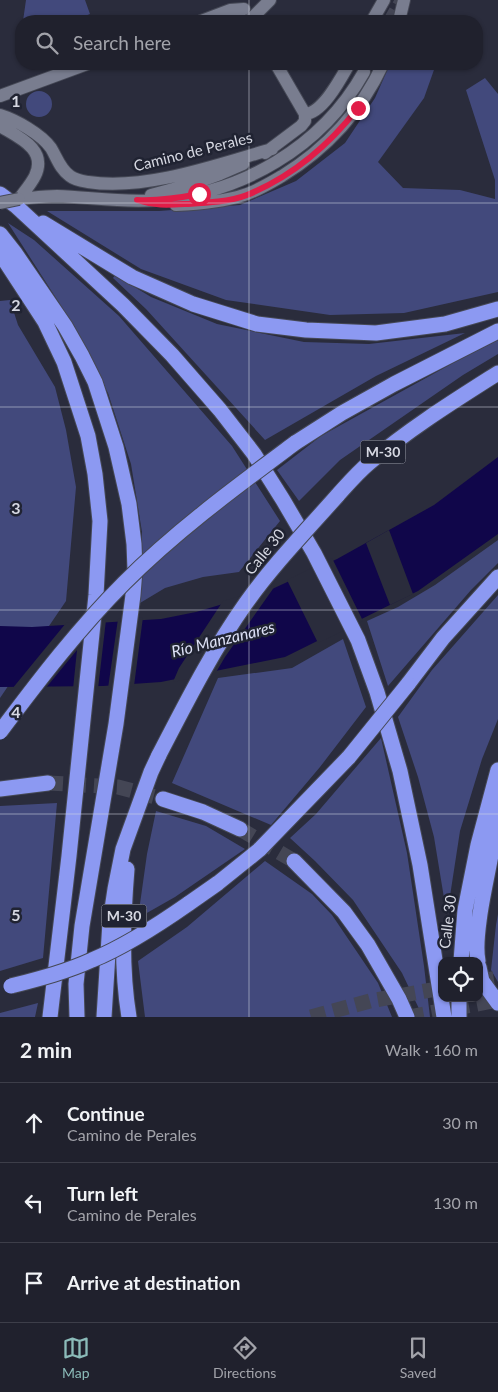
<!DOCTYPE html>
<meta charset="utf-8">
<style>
body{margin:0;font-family:Lato,sans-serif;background:#2d2e39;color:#f1f3f6}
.controls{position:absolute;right:15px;bottom:15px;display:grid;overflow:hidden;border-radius:10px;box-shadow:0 1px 4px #0004}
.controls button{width:45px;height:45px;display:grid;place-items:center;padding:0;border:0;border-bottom:1px solid #3d3e49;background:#20212d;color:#f1f3f6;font:25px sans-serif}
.stop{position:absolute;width:15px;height:15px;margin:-11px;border:4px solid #e11d48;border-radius:50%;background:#fff}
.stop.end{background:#e11d48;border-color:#fff;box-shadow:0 1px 5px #0008}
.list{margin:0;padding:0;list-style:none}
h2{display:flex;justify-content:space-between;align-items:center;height:65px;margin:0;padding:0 20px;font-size:21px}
h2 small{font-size:16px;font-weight:400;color:#a2a3aa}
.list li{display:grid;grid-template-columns:32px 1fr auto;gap:15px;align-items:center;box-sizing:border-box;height:80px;padding:0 20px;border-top:1px solid #3d3e49}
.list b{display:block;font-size:19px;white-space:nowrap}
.list p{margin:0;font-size:16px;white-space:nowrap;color:#a2a3aa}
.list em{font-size:16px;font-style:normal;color:#a2a3aa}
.icon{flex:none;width:28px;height:28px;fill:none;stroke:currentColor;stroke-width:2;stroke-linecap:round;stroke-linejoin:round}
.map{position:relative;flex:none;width:498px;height:1017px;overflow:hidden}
.search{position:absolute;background:#20212d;box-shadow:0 1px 4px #0004;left:15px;right:15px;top:15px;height:55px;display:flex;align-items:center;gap:12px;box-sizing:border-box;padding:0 18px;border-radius:20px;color:#a2a3aa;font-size:19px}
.sheet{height:305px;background:#20212d}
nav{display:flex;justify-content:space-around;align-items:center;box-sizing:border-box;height:70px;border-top:1px solid #3d3e49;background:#20212d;font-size:14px;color:#a2a3aa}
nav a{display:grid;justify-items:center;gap:2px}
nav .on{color:#8bbbb9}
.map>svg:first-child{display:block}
</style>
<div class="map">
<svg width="498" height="1017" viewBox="0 0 498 1017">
<rect width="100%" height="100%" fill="#2a2c3c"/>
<!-- green -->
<path fill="#42497c" d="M26 0H85L90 14 73 21H23Z
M390 64H431L435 67 424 98 378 162 403 188 460 190 495 199V180L466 90 485 78 498 94V292L404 313 330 315 226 300 141 269 47 211H159L240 205 296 181 345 143 375 98Z
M26 104a13 13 0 1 1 26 0a13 13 0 1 1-26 0Z
M8 223 34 240 119 316 232 446 280 521 239 572 203 577 165 588 140 603 142 532 131 464 108 393 63 309Z
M115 275 151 297 217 324 304 342 369 344 465 333 376 376 265 440 146 309 113 278Z
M10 300 18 325 55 387 66 430 76 487 66 601 0 698V301Z
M498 340V354L463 375 340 460 299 501 277 470 321 436 453 363Z
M498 540V563L471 590 388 686 367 621 398 607 435 585Z
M498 595V719L482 759 460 831 450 896 444 898 434 837 418 777 398 717 432 670Z
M343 639 366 707 320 767 271 825 172 783 218 678 292 668Z
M381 738 407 853 424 966 430 1017H423L402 973 353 900 315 861 290 838 316 814Z
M57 803 43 958 0 971V806Z
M156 811 206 826 245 849 175 897 138 918 147 854Z
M265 861 312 894 332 915 378 983 392 1017H145L138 961 187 927Z
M498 914V982L491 970 496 925Z
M38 1003 35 1017H0V1013Z"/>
<!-- water -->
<path fill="#10064a" d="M498 457V534L418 591 285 657 161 682 103 686 0 687V626L32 627 161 619 196 612 270 590 337 559 434 505Z"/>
<!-- pier -->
<path fill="#2a2c3c" d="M389 530 413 594 390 605 366 543Z
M332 558 363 621 318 643 287 580Z
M275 586 225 657 215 674 173 682 179 668 223 601Z
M143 617 134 686 108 688 118 619Z
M106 620 98 689H73L77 650 45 689H12L66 623Z"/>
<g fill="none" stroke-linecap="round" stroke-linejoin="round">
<!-- minor-tunnel -->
<path stroke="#444655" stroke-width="12" stroke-dasharray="12 6" stroke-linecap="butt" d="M389 21 401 0"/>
<!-- highway-tunnel -->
<path stroke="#444655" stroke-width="15" stroke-dasharray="15 8" stroke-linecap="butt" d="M48 783 118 787 163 799
M240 829 294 861
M479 981 498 978
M311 1017 370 1001 442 988
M409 1017 498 1000"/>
<!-- minor casing -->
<g stroke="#454855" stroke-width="14">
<path id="minor" d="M251 19 270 0
M201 21 230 10 244 9
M372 21 384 0
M399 21 404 0
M276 64 305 114
M0 96 87 64
M305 114C323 113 341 78 349 64
M0 115C16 120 41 134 51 148 57 158 60 169 70 176 75 180 82 181 88 182 145 191 217 165 272 149
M0 126C18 137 48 149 35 176 31 184 24 192 19 199
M265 153 301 126 305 121V114
M151 195 195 183 220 174 243 164
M19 199C31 198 44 196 57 196 89 197 123 203 156 200 241 194 322 147 364 72
M176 205C199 204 222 202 244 195 257 191 270 183 282 176 326 149 361 111 383 64"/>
</g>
<!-- highway casing -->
<g stroke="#454855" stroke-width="17">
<path id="highway" d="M0 194 16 206 123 305 172 355 220 410 254 454 283 500 314 553 358 640 377 692 400 771 420 865 444 1017
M43 223 132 277 193 304 257 324 306 330 376 333 445 324 498 309
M0 234 15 253 65 326 82 356 95 382 116 447 129 504 134 544 135 570 133 595 116 724 82 926 76 984 77 1017
M0 253 45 322 64 362 88 436 95 474 100 521 96 595 82 730 69 856 50 1017
M295 443 342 413 394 384 498 331
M337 496C347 485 357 473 369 463 409 429 454 401 498 373
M408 684 443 638 498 577
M0 789 48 783
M163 799 203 812 240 829
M294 861 344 912 368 945 399 999 407 1017
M127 869C123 918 121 968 129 1017
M188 904 218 883 259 850 349 757
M461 961 465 910 478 845 498 770
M478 961C475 946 478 929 480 914 486 874 498 834 498 794
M479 967 482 981 498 1003
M104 1017 110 922 115 889 123 849 151 772 159 755
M459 1017V998"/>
</g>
<!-- minor -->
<use href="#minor" stroke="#797d8f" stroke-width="12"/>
<!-- highway -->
<use href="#highway" stroke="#8c99f2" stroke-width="15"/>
<!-- minor-bridge casing -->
<g stroke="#454855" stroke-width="14" stroke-linecap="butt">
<path id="minor-bridge" d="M0 203 19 199"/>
</g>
<!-- highway-bridge casing -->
<g stroke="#454855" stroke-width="17" stroke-linecap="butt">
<path id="highway-bridge" d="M0 732C39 680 78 629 124 583 176 531 236 487 295 443
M159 755C186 703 212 651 246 603 273 565 306 531 337 496
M349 757 408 684
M11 986C38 979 66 972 92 960 126 946 158 925 188 904"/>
</g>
<!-- minor-bridge -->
<use href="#minor-bridge" stroke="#797d8f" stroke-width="12"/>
<!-- highway-bridge -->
<use href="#highway-bridge" stroke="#8c99f2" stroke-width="15"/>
</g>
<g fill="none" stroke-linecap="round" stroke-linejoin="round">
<!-- route -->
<path stroke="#e11d48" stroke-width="6" d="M199 194C179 198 158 201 137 200 155 206 168 205 186 204 205 203 229 202 247 195 291 177 329 145 358 108"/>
</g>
<!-- grid -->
<path fill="none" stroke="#d6d8e2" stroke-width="1" stroke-opacity="0.55" d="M249 0V21M249 64V1017M0 203H498M0 407H498M0 610H498M0 814H498"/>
<g text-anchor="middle" stroke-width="5" stroke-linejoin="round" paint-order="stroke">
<!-- shield labels -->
<g fill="#202332" stroke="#9fa2ad" stroke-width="1">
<rect x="360.5" y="440.5" width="45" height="23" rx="4"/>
<rect x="101.5" y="904.5" width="45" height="23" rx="4"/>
</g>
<g font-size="14" font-weight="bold" fill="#d6d8e2">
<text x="383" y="457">M-30</text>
<text x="124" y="921">M-30</text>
</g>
<!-- street labels -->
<g font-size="15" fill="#d6d8e2" stroke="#202332">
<text transform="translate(193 152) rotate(-14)" y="5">Camino de Perales</text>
<text transform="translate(265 552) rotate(-51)" y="5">Calle 30</text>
<text transform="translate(448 922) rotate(-83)" y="5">Calle 30</text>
</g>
<!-- water labels -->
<g font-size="16" font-style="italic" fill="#dde1f6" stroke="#202332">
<text transform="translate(223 639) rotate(-14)" y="6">Río Manzanares</text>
</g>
</g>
<g font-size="16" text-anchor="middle" font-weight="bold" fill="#d6d8e2" stroke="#202332" stroke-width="5" stroke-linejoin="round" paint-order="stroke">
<text x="16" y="107">1</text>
<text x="16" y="311">2</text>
<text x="16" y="514">3</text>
<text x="16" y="718">4</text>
<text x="16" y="921">5</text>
</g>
</svg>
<div class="controls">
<button><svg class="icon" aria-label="locate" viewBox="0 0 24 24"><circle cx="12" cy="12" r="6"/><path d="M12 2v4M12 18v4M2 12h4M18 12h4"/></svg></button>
</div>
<div class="stop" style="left:199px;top:194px"></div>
<div class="stop end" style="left:358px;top:108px"></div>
<div class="search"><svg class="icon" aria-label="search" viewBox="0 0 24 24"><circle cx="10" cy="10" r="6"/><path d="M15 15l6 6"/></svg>Search here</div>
</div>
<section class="sheet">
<h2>2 min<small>Walk · 160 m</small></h2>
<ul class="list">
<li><svg class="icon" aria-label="ahead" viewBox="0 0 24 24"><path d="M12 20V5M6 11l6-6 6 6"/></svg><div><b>Continue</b><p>Camino de Perales</p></div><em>30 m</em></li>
<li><svg class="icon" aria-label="left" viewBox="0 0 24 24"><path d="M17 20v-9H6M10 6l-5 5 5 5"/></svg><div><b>Turn left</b><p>Camino de Perales</p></div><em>130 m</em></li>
<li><svg class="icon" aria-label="arrive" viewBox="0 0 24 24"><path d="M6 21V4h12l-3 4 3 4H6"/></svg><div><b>Arrive at destination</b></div></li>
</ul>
</section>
<nav>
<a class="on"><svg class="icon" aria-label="map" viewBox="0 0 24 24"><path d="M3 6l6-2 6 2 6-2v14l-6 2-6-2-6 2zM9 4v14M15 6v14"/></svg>Map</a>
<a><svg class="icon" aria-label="directions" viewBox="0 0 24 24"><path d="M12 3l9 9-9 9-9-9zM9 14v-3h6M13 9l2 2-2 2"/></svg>Directions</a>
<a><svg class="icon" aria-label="saved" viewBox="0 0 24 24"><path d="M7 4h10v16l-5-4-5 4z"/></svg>Saved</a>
</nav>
